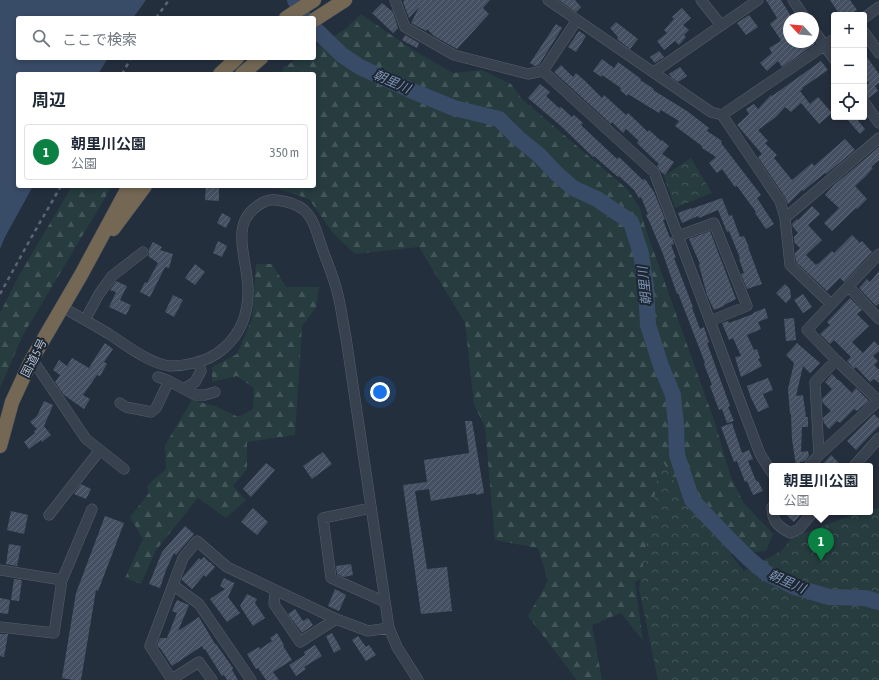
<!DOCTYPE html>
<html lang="ja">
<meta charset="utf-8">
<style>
body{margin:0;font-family:"Asap Condensed","Noto Sans JP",sans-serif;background:#f6f6f7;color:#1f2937}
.controls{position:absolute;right:12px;top:12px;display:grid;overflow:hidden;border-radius:4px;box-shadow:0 2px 6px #0003}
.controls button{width:36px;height:36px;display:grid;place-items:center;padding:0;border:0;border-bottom:1px solid #e0e1e3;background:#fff;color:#1f2937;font:20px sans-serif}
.compass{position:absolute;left:783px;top:12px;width:36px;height:36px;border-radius:50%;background:#fff;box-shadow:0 2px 6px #0003;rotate:296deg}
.you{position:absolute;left:380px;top:392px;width:14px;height:14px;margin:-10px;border:3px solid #fff;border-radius:50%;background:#1a73e8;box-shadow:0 0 0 6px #1a73e833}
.badge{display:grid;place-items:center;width:26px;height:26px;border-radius:50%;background:#0b8043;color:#fff;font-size:13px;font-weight:700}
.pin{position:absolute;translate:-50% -33px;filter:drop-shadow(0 1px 2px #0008)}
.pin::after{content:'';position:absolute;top:21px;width:14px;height:12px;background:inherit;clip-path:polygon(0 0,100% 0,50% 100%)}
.popup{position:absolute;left:769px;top:463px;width:104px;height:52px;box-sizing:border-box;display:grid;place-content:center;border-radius:4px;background:#fff;filter:drop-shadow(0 1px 3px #0005);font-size:13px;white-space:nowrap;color:#747a83}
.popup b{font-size:15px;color:#1f2937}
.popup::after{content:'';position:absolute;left:50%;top:100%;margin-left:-8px;border:8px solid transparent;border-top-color:#fff}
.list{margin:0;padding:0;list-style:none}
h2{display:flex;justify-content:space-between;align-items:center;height:52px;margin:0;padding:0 16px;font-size:17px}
h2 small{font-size:13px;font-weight:400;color:#747a83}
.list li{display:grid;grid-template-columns:26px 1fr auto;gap:12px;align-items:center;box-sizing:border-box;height:56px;margin:0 8px 8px;padding:0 8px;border:1px solid #e0e1e3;border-radius:4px}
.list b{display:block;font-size:15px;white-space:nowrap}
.list p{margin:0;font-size:13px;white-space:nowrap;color:#747a83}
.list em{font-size:13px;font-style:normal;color:#747a83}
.icon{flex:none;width:22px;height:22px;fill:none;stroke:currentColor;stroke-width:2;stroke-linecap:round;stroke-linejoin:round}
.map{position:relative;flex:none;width:879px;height:680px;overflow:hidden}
.search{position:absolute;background:#fff;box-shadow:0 2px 6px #0003;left:16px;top:16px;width:300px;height:44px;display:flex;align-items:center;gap:10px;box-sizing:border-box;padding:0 14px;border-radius:4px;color:#747a83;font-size:15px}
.panel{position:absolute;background:#fff;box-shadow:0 2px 6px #0003;left:16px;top:72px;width:300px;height:116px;border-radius:4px}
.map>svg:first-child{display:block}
</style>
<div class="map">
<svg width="879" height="680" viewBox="0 0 879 680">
<defs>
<pattern id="forest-firs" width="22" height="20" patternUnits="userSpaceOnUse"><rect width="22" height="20" fill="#263c3f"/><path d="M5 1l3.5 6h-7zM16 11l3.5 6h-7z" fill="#435659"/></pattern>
<pattern id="park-crowns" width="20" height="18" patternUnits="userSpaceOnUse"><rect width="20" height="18" fill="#263c3f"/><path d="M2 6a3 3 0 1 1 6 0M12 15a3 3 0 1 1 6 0" fill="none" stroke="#435659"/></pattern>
<pattern id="building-hatch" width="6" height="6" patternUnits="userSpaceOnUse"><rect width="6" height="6" fill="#455162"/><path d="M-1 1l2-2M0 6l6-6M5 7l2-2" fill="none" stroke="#5d6877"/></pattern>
</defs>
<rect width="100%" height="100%" fill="#242f3e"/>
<!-- forest -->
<path fill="url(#forest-firs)" d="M361 14 413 50 453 73 482 70 511 84 522 99 627 189 640 208 645 227 714 420 731 477 743 502 773 534 766 551 723 555 682 552 635 582 643 641 621 613 592 625 602 680H577L528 616 548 581 538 548 495 540 485 427 474 404 465 323 419 247 355 254 333 233 309 199 279 189 277 186H314V74H281L284 67 299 58H314V48L344 30Z
M72 186H112L23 335 0 388V313L20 274Z
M256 264H272L286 287H319L316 308 302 326 295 435 247 442V469L233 486 246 500 226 518 198 498 156 550 141 584 125 578 143 539 130 517 149 493 147 486 166 469 165 445 192 400 215 406 238 417 253 409 254 388 237 376 212 382V367L237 354 252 319Z"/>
<!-- park -->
<path fill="url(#park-crowns)" d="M691 158 712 193 675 208 664 176Z
M661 458 682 495 744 571 781 551 792 538 855 514 863 512H870V510L879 508V680H658L639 589Z"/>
<!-- water -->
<path fill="#394c67" d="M0 0H146L133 18H18V58H108L98 74H18V186H33L5 237 0 249Z"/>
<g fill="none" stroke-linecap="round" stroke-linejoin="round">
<!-- river -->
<path stroke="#394c67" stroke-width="16" d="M295 0 304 18
M314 28 342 55 360 67 410 90 454 108 499 119 518 138 539 155 557 174 573 188 597 199 631 222 641 254 646 286 648 325 661 366 673 395 676 424 677 455 692 500 727 537 748 558 766 573 795 587 829 597 865 598 879 602"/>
</g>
<!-- building -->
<path fill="url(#building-hatch)" d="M404 0H490L483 8 489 14 457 49 434 36 427 29 426 31 411 23 419 7 409 18 403 2Z
M559 0H575L581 7 576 12Z
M766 0H781L792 18H789V42H814L815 44 782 67 778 61 767 71 760 63 772 53 769 48 781 41 780 40H781L770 24 777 18Z
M830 0H850L857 10 849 15H840Z
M382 3 393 12 398 28 393 33 372 13Z
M682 8 691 18 683 25 689 30 684 35 686 37 679 45 675 41 664 50 657 41 667 33 664 30 674 19 672 17Z
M749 15 758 27 746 35 737 23Z
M616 22 638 39 630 49 617 39 618 37 610 28Z
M556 24 562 28 539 65 535 66 530 63Z
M579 31 586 36 576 52 568 47Z
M405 35 419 43 417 48 402 40Z
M659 51 664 57 655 63 650 57Z
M864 53 879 74V83L875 86 878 91 869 98 864 95V87L869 83 864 76Z
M602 59 614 68 618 62 641 79 640 80 654 89 653 90 687 111 709 128 707 131 722 141 721 143 761 195 757 198 774 224 766 229 755 213 756 212 737 186 735 187 722 169 717 173 709 163 716 157 702 148V146L675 126 679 121 661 110 659 113 628 94 627 96 620 90 621 88 602 75 601 77 593 71Z
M821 61 828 70 802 88 803 89 800 91 810 104 818 97 832 113 819 124 801 103 791 112 785 107 776 117 758 130 768 141 765 143 777 155 774 158 792 180 812 163 814 166 845 139 855 150 826 174 825 173 803 191 802 190 788 204 785 197 758 157 762 154 737 125 749 114 746 109 754 104 758 109 771 95 772 96Z
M561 65 573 77 576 73 584 80 602 98 604 95 626 115 628 113 648 132 649 130 661 141 662 140 669 146 662 154 674 162 665 175 661 172 657 166 659 164 637 143 639 141 626 129 623 133 612 122 611 124 554 72Z
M680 67 687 76 678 82 671 77 669 74Z
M540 84 550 92 546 96 559 108 561 107 572 117 574 115 583 123 581 125 617 159 619 157 643 180 645 179 654 192 665 219 663 220 670 238 672 237 674 244 671 245 676 258H674L693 307 692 308 700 329 704 327 709 342 707 343 730 406 728 407 734 421 727 423 722 409 719 410 710 386 712 385 704 364 705 363 678 293 677 294 663 254 650 223 646 215 648 214 641 197 639 198 634 190 619 176 618 177 594 156 593 157 561 126 528 98Z
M845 117H855L865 129 860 134Z
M879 147V160L871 167 873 168 865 177 855 186 867 199 857 209 856 208 832 231 824 223 839 208 825 195 834 185Z
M206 186H219V201L205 200Z
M722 198 729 216 732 215 740 237 744 236 749 247H748L762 284 747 289 741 274 744 273 739 259 740 258 729 231 727 232 718 210 699 218 698 216 682 223 678 213 691 208V209Z
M812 206 820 214 808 225 822 240 806 255 816 265 818 263V264L832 251 834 253 852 235 860 243 862 241 872 252 844 282 840 278 827 291 796 262 795 253 800 248 794 242V237L798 233 793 227 792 224 797 219 798 220Z
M222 213 231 218 226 228 217 223Z
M710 231 736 299 724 305V306L714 310 707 295 699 265 700 264 689 239Z
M218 241 227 246 222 257 213 253Z
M153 242 162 247 160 250 173 254 169 268 165 267 150 297 140 292 145 282 147 283 158 263 148 256 149 254V249Z
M195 264 205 272 195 285 185 278Z
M879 271V303L876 306 859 288 867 279 870 282Z
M116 281 127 286 120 300 131 305 126 315 109 307 116 292 110 290Z
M785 284 790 289 791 298 786 303 776 293Z
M803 294 812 307 803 313 794 300Z
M173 295 183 300 174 317 165 312Z
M850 298 862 310 857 314 869 326 852 342 863 353 874 341 879 346V351L873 356 878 361 874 365 879 370V383L874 379 870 382 856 367 854 369 847 361 851 357 834 340 830 344 820 334 830 325 827 322Z
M765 308 768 318 758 322 761 329 747 335 754 350 757 349 760 358 758 359 762 366 741 377 735 357 741 356 733 338 729 340 722 323 728 321 729 323 753 314V313Z
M794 318 796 340 786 341 784 319Z
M105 343 113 349 104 362 107 364 100 376 97 375 83 395 90 399 84 409 64 395 55 382 60 375 53 370 59 360 67 366 72 358 89 368 95 358Z
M797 343 820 363 810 373 803 366 796 396 803 395 806 417H808V427H802L801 452 808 451 809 456 805 461 800 462V466H796L792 439 791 414H790L788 389 794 363 786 355Z
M832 374 838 380H839L852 393 856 388 869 401 857 411 854 409 840 423 837 421 829 429 824 423 823 418 831 411 823 403 822 399 832 389 825 382Z
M768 378 773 390 763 394 769 407 758 412 751 398 747 386Z
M44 401 53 405 44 426 51 435 42 442 41 440 29 449 24 442 35 433 34 431 37 429 30 422 37 416Z
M874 414 879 419V426L856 450 847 441Z
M465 421H472L484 493 476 495V493L431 501 429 489 415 491 427 569 447 567 452 611 421 614 403 485 427 482 424 460 469 453Z
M732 423 742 453 749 450 753 459 748 461 756 481H758L763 491 753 495 747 481 745 482 737 461 734 462 721 427Z
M323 452 332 464 312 479 303 466Z
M831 455 842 466H821Z
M266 463 275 470 251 497 243 489Z
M81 484 91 489 86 499 74 494Z
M253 508 268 522 257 535 241 522Z
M11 511 28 515 24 534 7 530Z
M783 512H803L794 522Z
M105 516 124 523 98 591 96 590 81 680H73L62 678 76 593Z
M185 526 194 534 176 555 174 553 166 570 160 588 149 584 162 552Z
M9 544 21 546 17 566 6 564Z
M204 557 209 562H210L215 567 206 577 204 575 192 589 182 580V578L199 558 201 560Z
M351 564 353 575 344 577 337 574 336 566Z
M224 578 234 583 235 582 228 597 240 613 227 622 210 599 225 589 220 586Z
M14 579 22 580 19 601 11 600Z
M335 589 346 595 339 611 328 606Z
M247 594 257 599 255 603 265 618 253 626 240 606Z
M0 598 10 600 8 614 0 613Z
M177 600 189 605 178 631 199 617 215 644H216L233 668 232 670 238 680H227L224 675 222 676 205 649 204 650 202 646 172 666 160 648H159L157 645 160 638H167L177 613 172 611Z
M295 609 303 621 308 618 313 625 302 633 288 614Z
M277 633 284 645 283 646 292 660 273 672 279 680H266L258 668 256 669 247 654 259 647 260 649 272 641 270 638Z
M332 633 341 649 334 653 326 636Z
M0 634H8L4 657 0 656Z
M358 636 366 647 369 645 376 655 366 661 352 640Z
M315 645 322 656 304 667 306 669 296 676 289 665 305 655 304 652Z"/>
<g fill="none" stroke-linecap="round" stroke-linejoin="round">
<!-- minor casing -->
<g stroke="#565f6c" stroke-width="11">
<path id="minor" d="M395 0 405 27 454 55 528 74 543 71
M548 0 711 112 722 115 780 201 785 218 790 265 831 304
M701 0 721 25
M793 0 805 18
M864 18 879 7
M577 20 543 71 654 172 760 454 772 473
M813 29 834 59
M864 32 879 53
M654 72 758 0
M864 102 879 123
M722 115 834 39
M785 218 879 138
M678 236 714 223 747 306 710 321
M879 254C855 280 831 304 807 330L836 360 879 401
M849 287 879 319
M62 307C78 316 94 325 109 334 126 345 150 364 170 366 178 366 186 365 194 363 204 361 216 355 224 348 240 334 248 314 248 292 249 271 236 239 245 220 250 210 264 198 276 200 285 201 297 204 304 210 314 219 317 233 321 245 326 260 333 275 337 291 341 306 343 323 346 338L389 628 397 647 418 680
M85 320 99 294 112 276 143 252
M32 359 86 439 124 469
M158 377 169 381 195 395H205L215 392
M184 389 195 382 201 371 198 362
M120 403 126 407 151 412 156 408 169 381
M819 455 815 382 836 360
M809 466 819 455 878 401
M854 466 879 438
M772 507C772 522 778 526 790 533L799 529 813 512
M371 508 323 518 331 578 385 602
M49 515 100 450
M0 570 62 580
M173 585 199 604 251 680
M275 590 274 604 300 642 336 619
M0 627 54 633 62 580 92 509
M172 679 199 662 212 680
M172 680 150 646 183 558 197 541 227 567 336 619 368 631 389 628"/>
</g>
<!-- highway casing -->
<g stroke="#434c59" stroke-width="15">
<path id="highway" d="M286 18 314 0
M314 20 345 0
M220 74 237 58
M242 74 261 58
M113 229 145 186
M0 446 12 402 32 359 81 275 129 186"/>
</g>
<!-- minor -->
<use href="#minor" stroke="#38414e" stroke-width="10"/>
<!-- highway -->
<use href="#highway" stroke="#746855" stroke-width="14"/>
<!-- rail -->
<path stroke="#5a6575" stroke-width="2.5" stroke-dasharray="4 4" stroke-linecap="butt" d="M156 18 169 0
M122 74 131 58
M0 294 31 238 61 186"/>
</g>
<g text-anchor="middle" stroke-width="4" stroke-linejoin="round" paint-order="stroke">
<!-- street labels -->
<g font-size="12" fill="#b4bcc9" stroke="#1d2633">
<text transform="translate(34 358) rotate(-63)" y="4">国道5号</text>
</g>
<!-- water labels -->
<g font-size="13" font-style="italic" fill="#7c92b1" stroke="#1d2633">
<text transform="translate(392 81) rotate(24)" y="5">朝里川</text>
<text transform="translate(644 286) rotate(-96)" y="5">朝里川</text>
<text transform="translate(787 581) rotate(24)" y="5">朝里川</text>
</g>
</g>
</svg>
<div class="controls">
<button>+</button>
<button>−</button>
<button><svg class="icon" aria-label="locate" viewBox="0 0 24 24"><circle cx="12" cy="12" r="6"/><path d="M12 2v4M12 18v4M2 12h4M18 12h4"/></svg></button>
</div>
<svg class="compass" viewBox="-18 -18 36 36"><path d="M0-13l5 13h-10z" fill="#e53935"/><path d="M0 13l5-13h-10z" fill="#747a83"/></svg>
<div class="you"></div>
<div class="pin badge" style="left:821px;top:561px">1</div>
<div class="popup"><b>朝里川公園</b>公園</div>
<div class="search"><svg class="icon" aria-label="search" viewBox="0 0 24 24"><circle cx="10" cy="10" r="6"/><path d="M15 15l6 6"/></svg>ここで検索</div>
<section class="panel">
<h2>周辺<small></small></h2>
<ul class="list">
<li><span class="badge">1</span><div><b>朝里川公園</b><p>公園</p></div><em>350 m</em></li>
</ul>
</section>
</div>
